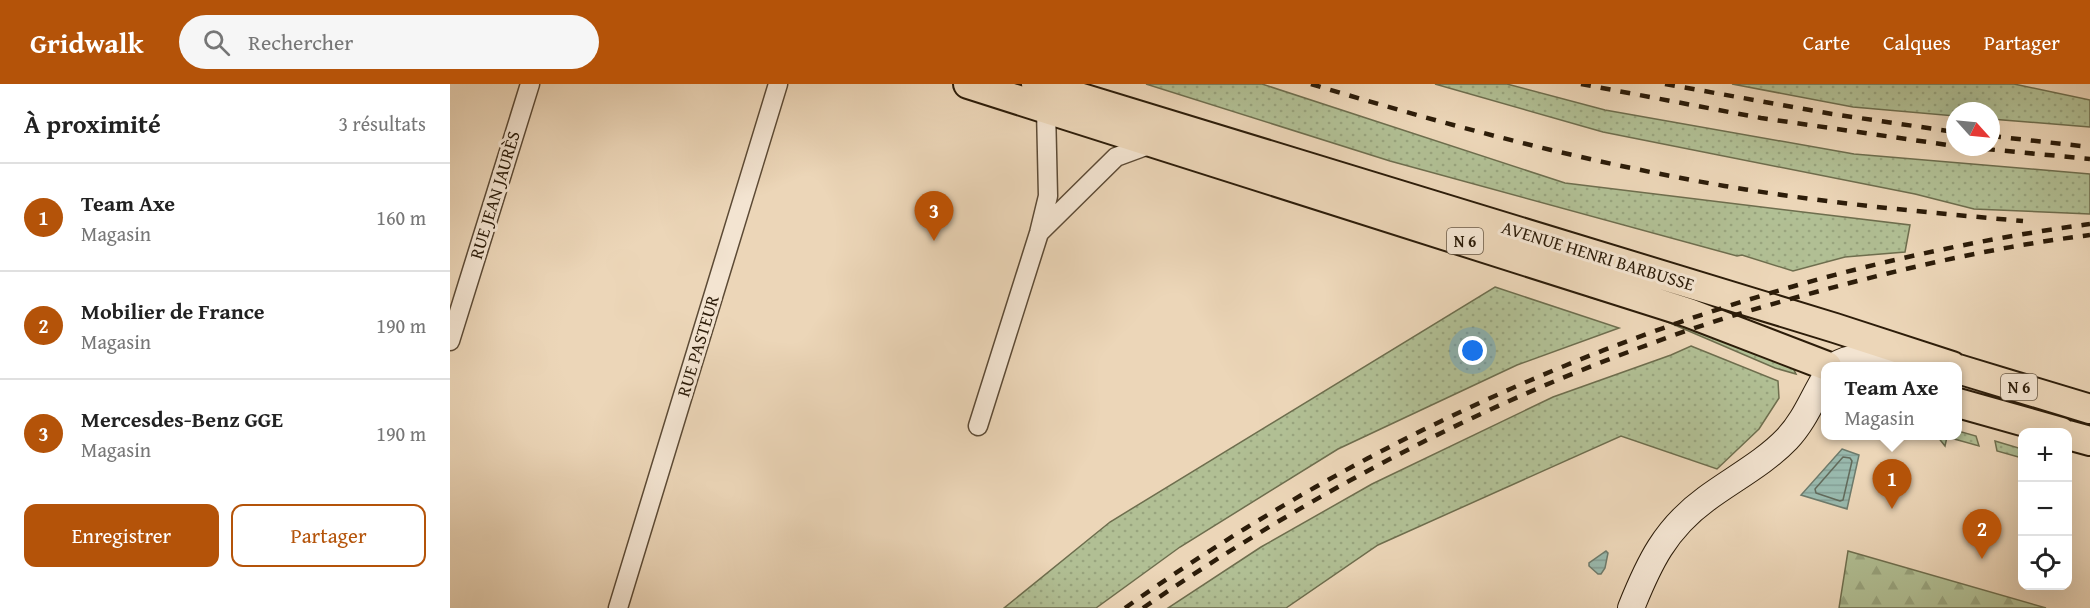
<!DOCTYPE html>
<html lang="fr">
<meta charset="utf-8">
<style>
body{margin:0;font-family:"Gentium Book Plus",serif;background:#f6f6f6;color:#222}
.controls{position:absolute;right:18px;bottom:18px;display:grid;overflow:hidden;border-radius:12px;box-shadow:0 6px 24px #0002}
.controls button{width:54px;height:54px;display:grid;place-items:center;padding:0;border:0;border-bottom:2px solid #e0e0e0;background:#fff;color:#222;font:30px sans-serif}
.compass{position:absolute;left:1496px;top:18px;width:54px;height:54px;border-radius:50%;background:#fff;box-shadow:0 6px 24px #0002;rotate:117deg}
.you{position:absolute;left:1023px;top:267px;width:21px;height:21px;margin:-15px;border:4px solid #fff;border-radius:50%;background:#1a73e8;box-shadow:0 0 0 9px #1a73e833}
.badge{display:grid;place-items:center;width:39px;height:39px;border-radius:50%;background:#b45309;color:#fff;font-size:20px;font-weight:700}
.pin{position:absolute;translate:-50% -50px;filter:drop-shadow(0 2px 3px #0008)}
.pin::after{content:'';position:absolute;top:32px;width:21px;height:18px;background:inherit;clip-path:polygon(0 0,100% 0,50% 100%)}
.popup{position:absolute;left:1371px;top:278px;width:141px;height:78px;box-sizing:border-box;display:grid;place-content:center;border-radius:12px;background:#fff;filter:drop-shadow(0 2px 4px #0005);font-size:20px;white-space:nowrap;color:#767676}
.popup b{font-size:22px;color:#222}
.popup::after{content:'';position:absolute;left:50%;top:100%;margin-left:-12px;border:12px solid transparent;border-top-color:#fff}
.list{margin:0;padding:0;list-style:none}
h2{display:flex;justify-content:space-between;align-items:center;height:78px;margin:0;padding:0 24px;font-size:26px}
h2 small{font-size:20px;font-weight:400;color:#767676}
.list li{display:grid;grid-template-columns:39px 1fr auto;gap:18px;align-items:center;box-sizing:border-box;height:108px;padding:0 24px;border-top:2px solid #e0e0e0}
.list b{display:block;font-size:22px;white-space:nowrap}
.list p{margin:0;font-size:20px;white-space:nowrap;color:#767676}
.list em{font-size:20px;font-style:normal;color:#767676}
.actions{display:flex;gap:12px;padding:18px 24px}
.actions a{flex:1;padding:14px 0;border:2px solid #b45309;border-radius:12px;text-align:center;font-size:21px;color:#b45309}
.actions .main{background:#b45309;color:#fff}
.icon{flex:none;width:33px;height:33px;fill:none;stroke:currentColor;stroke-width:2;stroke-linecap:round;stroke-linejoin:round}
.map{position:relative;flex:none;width:1640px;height:524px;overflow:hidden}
header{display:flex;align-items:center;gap:36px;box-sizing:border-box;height:84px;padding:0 30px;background:#b45309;color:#fff}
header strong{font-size:28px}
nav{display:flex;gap:33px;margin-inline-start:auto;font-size:21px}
.search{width:420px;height:54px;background:#f6f6f6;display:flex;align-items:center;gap:15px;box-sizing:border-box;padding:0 21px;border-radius:33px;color:#767676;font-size:22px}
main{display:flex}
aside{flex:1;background:#fff}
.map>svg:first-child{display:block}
</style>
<header>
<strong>Gridwalk</strong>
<div class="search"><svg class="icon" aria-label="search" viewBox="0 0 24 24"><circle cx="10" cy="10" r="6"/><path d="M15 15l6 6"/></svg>Rechercher</div>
<nav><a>Carte</a><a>Calques</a><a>Partager</a></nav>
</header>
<main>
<aside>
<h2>À proximité<small>3 résultats</small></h2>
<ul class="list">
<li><span class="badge">1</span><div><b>Team Axe</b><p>Magasin</p></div><em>160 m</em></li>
<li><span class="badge">2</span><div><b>Mobilier de France</b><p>Magasin</p></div><em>190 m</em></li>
<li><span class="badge">3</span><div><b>Mercesdes-Benz GGE</b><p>Magasin</p></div><em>190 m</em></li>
</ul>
<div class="actions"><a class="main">Enregistrer</a><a>Partager</a></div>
</aside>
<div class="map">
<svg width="1640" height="524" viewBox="0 0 1640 524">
<defs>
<pattern id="green-dots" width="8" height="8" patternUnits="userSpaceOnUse" patternTransform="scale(1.5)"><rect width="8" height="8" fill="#b1bf94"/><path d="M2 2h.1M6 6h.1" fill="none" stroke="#98a47e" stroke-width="1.8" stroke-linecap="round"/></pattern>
<pattern id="forest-firs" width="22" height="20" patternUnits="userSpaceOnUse" patternTransform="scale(1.5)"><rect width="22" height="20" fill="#b1bf94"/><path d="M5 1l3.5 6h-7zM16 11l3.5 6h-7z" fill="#98a47e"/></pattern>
<pattern id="water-rules" width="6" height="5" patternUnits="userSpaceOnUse" patternTransform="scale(1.5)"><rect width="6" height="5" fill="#99b9ad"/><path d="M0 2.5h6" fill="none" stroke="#849e94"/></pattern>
</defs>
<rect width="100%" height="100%" fill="#ecd6b8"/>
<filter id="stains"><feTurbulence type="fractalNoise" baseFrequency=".00333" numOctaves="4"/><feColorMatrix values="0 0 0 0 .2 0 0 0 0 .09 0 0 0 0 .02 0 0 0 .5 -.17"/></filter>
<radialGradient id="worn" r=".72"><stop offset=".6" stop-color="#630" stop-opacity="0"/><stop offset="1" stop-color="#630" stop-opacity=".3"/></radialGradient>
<!-- green -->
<path fill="url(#green-dots)" stroke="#6e6e4e" stroke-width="1.5" d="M696 0H812L1115 99 1460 141 1455 168 1395 173 1343 187 1292 171 1287 172 940 77Z
M985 0H1057L1155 26 1404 70 1640 90V130L1524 125 1465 110 1153 48Z
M1282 0H1564L1640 16V43L1541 35V27H1505V32L1403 23Z
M1045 203 1169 244 1067 281 888 365 730 463 646 524H554L660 438Z
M1142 205 1334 278 1343 284 1346 290 1325 284 1206 233 1139 213Z
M1241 262 1328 297 1329 314 1309 345 1267 385 1171 352 928 461 836 524H718L811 463 922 400 1103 313 1221 271Z
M1508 347 1526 352 1529 362 1497 353 1495 362 1487 352H1508Z
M1545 357 1572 365V374L1547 367Z"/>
<!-- forest -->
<path fill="url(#forest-firs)" stroke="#6e6e4e" stroke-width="1.5" d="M1398 467 1596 524H1389Z"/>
<!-- water -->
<path fill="url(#water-rules)" stroke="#6d7a6b" stroke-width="1.5" d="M1392 365 1409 371 1397 425 1351 411Z
M1156 467 1158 469 1155 484 1151 490H1148L1139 482V479Z"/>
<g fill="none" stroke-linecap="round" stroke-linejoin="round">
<!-- shore -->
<path stroke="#626a5b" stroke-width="1.5" d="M1393 373 1400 374 1402 377 1393 416 1390 417 1366 409 1365 405Z"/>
<!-- street casing -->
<g stroke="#5c4a35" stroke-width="21">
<path id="street" d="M589 149 666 73 704 59
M0 257 80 0
M528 342 589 149 598 112 596 25
M168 524 328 0"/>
</g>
<!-- secondary casing -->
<g stroke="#2c1c09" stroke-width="28">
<path id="secondary" d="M1384 282C1404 269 1416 276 1437 282
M1181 524C1199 479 1215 445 1256 415 1283 395 1314 379 1337 355 1355 336 1363 313 1376 292"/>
</g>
<!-- primary casing -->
<g stroke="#2c1c09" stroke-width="32">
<path id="primary" d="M518 0 1239 229 1377 282
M586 0 1385 244 1502 282
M1508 285 1640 325
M1508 319 1611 348
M1618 351 1640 357"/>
</g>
<!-- street -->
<use href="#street" stroke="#f3e4d1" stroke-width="18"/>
<!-- secondary -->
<use href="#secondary" stroke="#f3e4d1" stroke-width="26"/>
<!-- primary -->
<use href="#primary" stroke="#ecd6b8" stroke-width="28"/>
<!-- rail -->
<path stroke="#2c1c09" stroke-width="4.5" stroke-dasharray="10 10" stroke-linecap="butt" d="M861 0C983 37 1105 70 1231 94 1344 116 1459 127 1573 137
M1131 0 1311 34 1505 62
M1215 0 1382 30 1505 48
M1541 52 1640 63
M1515 63 1640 75
M675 524C960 322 1293 187 1640 140
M693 524C851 416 1020 325 1200 260 1258 238 1317 221 1377 205 1463 182 1551 162 1640 151"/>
</g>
<g text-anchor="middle" stroke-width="6" stroke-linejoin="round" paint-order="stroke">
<!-- shield labels -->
<g fill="#f3e4d1" stroke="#685845" stroke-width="1.5">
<rect x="997" y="144" width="36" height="26" rx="4.5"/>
<rect x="1551" y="290" width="36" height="26" rx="4.5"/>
</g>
<g font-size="16" font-weight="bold" fill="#2c1c09">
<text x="1015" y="163">N 6</text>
<text x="1569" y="309">N 6</text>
</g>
<!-- street labels -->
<g font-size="18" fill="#2c1c09" stroke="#f3e4d1">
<text transform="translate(45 111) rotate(-73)" y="6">RUE JEAN JAURÈS</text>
<text transform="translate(1148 172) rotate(17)" y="6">AVENUE HENRI BARBUSSE</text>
<text transform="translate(248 262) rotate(-73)" y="6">RUE PASTEUR</text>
</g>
</g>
<rect width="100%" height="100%" filter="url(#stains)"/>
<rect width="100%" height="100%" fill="url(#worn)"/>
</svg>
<div class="controls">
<button>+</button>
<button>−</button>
<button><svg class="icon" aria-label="locate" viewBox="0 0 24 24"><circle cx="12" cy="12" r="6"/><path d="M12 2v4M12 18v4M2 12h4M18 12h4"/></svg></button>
</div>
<svg class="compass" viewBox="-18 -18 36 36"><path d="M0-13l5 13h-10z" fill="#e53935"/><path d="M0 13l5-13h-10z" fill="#767676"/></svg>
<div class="you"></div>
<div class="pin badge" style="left:1442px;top:425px">1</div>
<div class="popup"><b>Team Axe</b>Magasin</div>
<div class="pin badge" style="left:1532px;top:475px">2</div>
<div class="pin badge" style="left:484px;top:157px">3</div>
</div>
</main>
